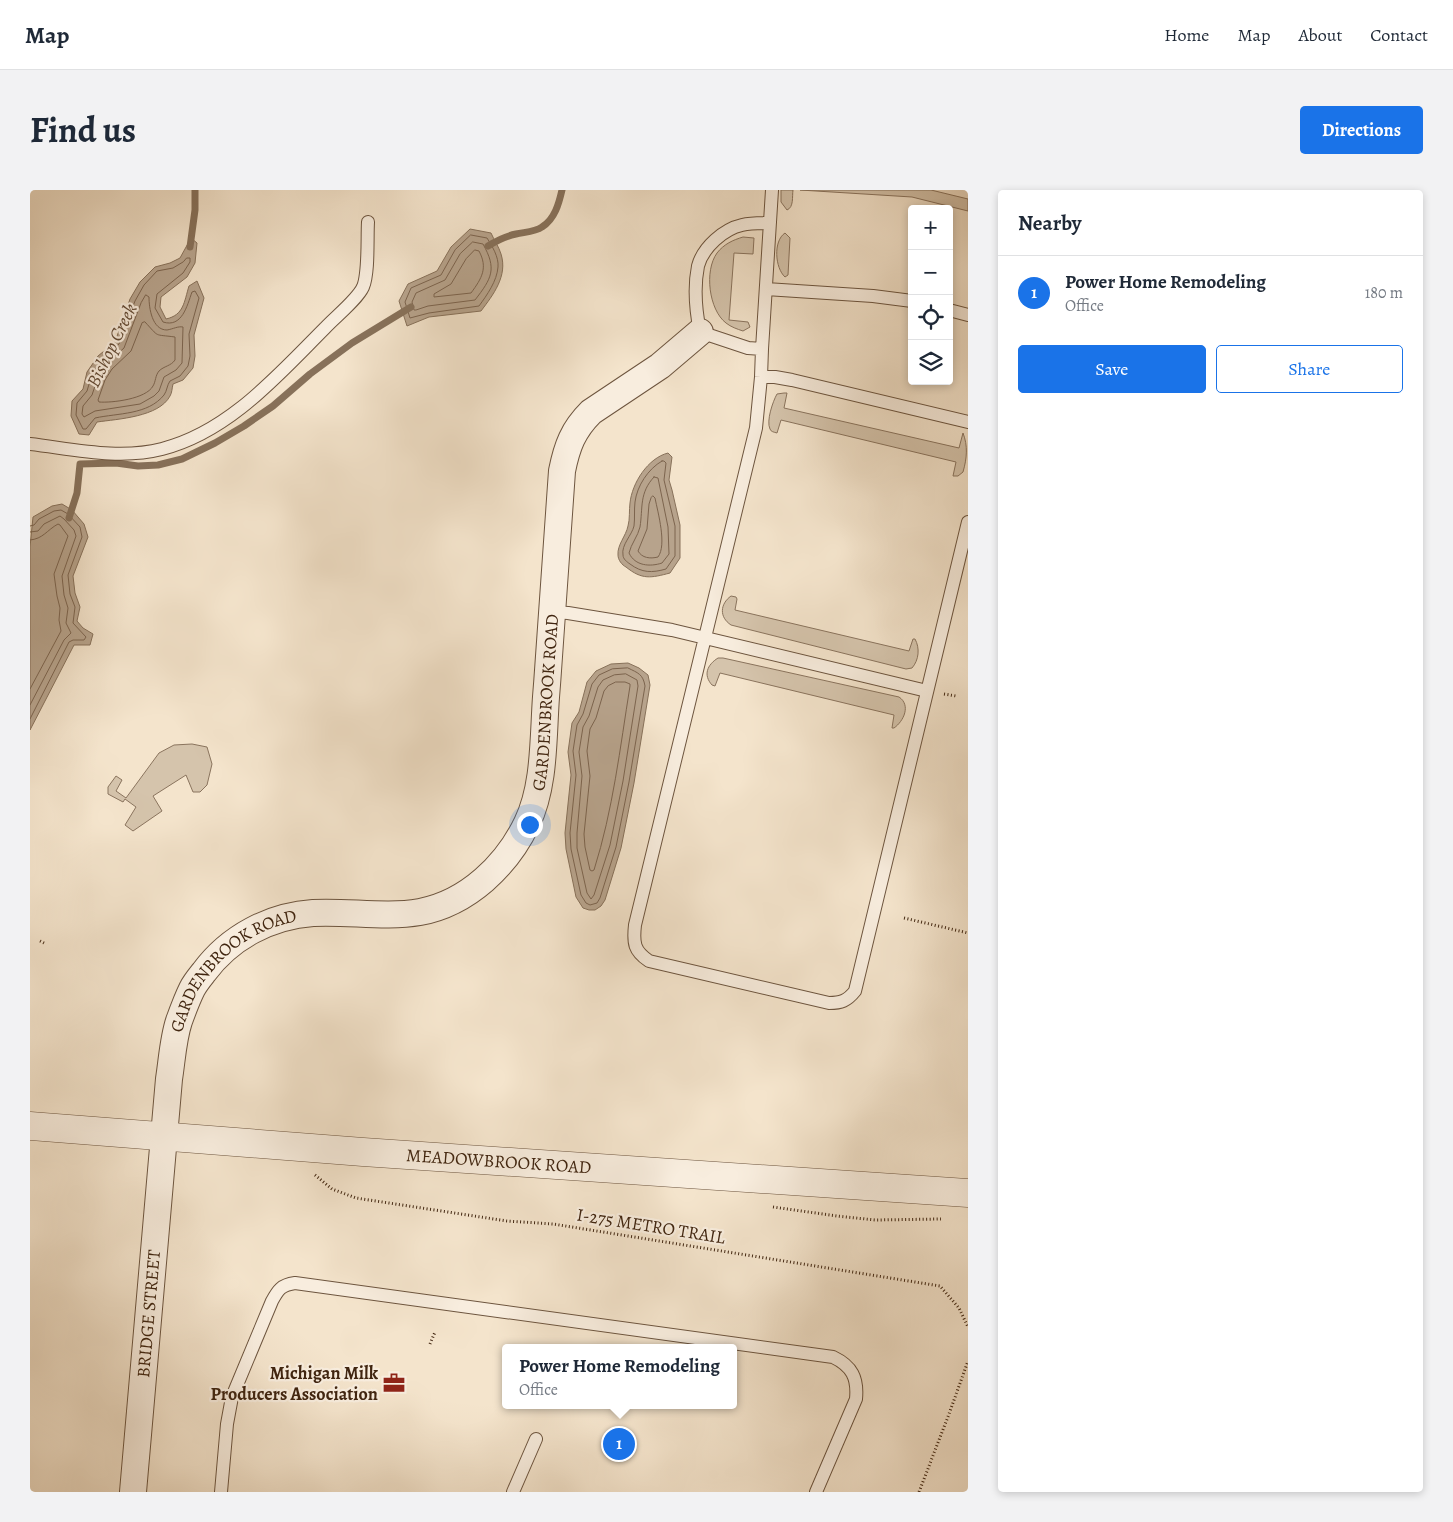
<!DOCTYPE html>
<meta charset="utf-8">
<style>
body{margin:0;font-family:Alegreya,serif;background:#f2f2f3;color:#1f2937}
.controls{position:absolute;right:15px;top:15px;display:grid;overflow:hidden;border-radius:5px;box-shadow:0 2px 8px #0003}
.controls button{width:45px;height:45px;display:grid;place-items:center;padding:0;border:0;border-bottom:1px solid #e0e1e3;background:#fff;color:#1f2937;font:25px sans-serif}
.you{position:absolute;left:499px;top:634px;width:18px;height:18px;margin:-12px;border:4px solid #fff;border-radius:50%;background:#1a73e8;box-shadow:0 0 0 8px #1a73e833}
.badge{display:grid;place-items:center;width:32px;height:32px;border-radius:50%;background:#1a73e8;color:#fff;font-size:16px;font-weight:700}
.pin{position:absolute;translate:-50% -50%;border:2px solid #fff;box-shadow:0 1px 5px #0006}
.popup{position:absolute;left:472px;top:1154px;width:235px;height:65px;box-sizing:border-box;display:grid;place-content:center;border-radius:5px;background:#fff;filter:drop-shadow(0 1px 4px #0005);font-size:16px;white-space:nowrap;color:#747a83}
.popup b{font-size:19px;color:#1f2937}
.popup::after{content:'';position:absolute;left:50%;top:100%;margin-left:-10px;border:10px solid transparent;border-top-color:#fff}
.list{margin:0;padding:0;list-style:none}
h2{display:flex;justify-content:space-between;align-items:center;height:65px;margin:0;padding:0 20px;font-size:21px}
h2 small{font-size:16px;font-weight:400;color:#747a83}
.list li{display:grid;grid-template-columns:32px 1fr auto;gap:15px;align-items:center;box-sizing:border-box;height:75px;padding:0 20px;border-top:1px solid #e0e1e3}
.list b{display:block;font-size:19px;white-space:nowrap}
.list p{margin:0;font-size:16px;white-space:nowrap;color:#747a83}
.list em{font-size:16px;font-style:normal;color:#747a83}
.actions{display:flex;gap:10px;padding:15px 20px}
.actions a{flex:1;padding:11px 0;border:1px solid #1a73e8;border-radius:5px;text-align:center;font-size:18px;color:#1a73e8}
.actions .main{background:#1a73e8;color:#fff}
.icon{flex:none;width:28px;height:28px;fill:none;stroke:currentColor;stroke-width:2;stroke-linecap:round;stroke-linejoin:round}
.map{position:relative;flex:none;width:938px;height:1302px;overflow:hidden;border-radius:5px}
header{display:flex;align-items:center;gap:30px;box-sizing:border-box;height:70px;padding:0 25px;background:#fff;border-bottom:1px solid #e0e1e3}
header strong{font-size:24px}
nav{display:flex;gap:28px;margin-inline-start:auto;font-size:18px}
.intro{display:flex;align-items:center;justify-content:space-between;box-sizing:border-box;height:120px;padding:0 30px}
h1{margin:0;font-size:35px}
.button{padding:12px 22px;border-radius:5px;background:#1a73e8;color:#fff;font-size:18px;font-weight:700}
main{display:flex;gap:30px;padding:0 30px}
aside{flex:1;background:#fff;border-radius:5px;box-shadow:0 2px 8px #0003}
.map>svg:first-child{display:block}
</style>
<header>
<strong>Map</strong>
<nav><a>Home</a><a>Map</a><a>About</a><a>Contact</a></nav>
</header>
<div class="intro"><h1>Find us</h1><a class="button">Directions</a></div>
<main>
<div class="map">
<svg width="938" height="1302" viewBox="0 0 938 1302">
<rect width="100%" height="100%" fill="#f4e4cc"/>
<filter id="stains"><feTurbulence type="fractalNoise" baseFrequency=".004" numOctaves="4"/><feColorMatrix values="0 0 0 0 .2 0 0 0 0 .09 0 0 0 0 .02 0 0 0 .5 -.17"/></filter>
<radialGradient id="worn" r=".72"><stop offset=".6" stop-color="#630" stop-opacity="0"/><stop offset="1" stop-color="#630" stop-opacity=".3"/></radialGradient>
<!-- green -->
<path fill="#d5c4ac" stroke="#8a745e" d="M751 0H763C762 7 764 17 757 20L751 12Z
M770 0H901L938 9V21L882 7Z
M755 43 760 48 758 85 755 87C745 78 743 51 755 43Z
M713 47 724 48 723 64 704 63 699 130 718 132 720 137 713 141C707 139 701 137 696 133 679 120 674 81 687 63 694 54 703 50 713 47Z
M754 203H757L754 218 929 258 933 243C938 256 937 268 933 282L928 286H923L926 272 751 230 747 243C744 242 741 242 740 239 736 231 743 211 747 204Z
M701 406 706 407 707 409 705 420 879 461 883 449H885C890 458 889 470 882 478L876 479 701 435C689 427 690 414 701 406Z
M688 468H693L869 507C881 515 874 531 864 538H862L864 525 690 483 685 496 682 495C673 485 677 475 688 468Z
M162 554 177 557 182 574 177 595 170 602H163L156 585 123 606 132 621 103 641 95 635 106 617 95 609 93 612 78 604V597L86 586 92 590 86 601 96 608 129 563 144 555Z"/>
<!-- water -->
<path fill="#b7a38c" stroke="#87715a" d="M440 39 461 43C464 50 469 57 471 64 478 86 463 105 451 121L399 127 377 136 369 111 378 94 407 81 421 57Z
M161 48 167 53 165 73 157 87 131 107 130 117 136 129C154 125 154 112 159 96L167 91 174 108 164 145 165 166 163 178 153 190 143 194C142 198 142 203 140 206 129 227 88 229 67 232L59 245 49 244 41 226 42 211 53 199 57 182 68 166 85 152 100 109 110 92 125 77 140 73 150 68Z
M638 263 642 267 639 290 642 300 650 335V368L640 383C621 388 612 390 596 377 592 375 588 370 588 365 587 355 596 346 598 336 600 329 599 320 600 313 602 293 618 268 638 263Z
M32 314 42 320 54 334 58 347 43 386 45 403 50 417 47 431 53 438 63 444 60 455H44L0 540V357L3 327 22 316Z
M598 473 609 478 618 485 620 495 604 593 591 658 575 710 571 716 565 720H559L553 718 546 707 536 659 535 643 541 585 538 562 542 533 549 522 557 492 566 481 581 474Z"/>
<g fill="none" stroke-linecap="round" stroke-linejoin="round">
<!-- shore -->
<path stroke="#7c644e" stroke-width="1" d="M441 45 457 48C462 56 469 67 468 77 467 91 457 105 449 116L399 123 380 128 375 112 381 98 411 85 425 60Z
M443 52 453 54C467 79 462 88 445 110L398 116 386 120H384L382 112 386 103 415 90 430 64Z
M445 60 449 61C458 78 452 88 441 103L404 107V104L421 94 436 69Z
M157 68H160V72L153 83 127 104 125 118 133 132C152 138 157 116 162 102L165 101 169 108 159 144 160 166 158 176 150 186 140 191C137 195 137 201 134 205 118 225 88 223 65 228L56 239H53L46 225 47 213 57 201 62 184 71 170 89 154 105 111 114 95 127 81 143 78 153 72Z
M116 105 119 107C119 118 122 140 137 140 143 139 148 136 153 137L152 173 146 180 134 187 129 201 124 206 110 214 65 221 54 227 52 224 53 216 62 205 68 187 76 174 94 158 111 113Z
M115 132C130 148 123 144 145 147V170C141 176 134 176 129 181 125 186 126 191 123 196 116 209 82 213 69 212L68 210 75 190 82 179 101 161 112 133Z
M632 271H634L636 273 634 290 645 336V366L636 379C622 383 612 383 600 374 597 372 593 369 593 365 591 355 602 345 604 336 605 328 604 320 605 312 607 296 618 279 632 271Z
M624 287 628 288 638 337 639 364 632 373C620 377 605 376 599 363 601 354 608 346 610 337 613 318 609 303 624 287Z
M623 306 625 308C628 323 637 355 628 367 620 369 612 368 608 361L617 339 619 314 621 308Z
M0 336 4 335 9 329 24 321 31 320 38 324 50 337 52 347 38 385 40 404 45 417 43 433 56 447 54 450H43L39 452 0 529
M0 342 8 341 14 334 30 326 34 329 44 340 46 346 32 386 34 405 38 418 36 433 41 443 34 450 0 515
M0 350C13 349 17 340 28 334L30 335 38 346 24 384 27 406 30 418 29 430 31 441 0 499
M598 478C608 483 613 484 615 496L599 592 586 657 570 708 567 713 560 715 556 713 551 705 541 659 540 643 546 585 543 561 547 535 553 524 562 494 569 485 582 479Z
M596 484 607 490 608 496 593 591 580 655 564 705 561 709 557 703 547 658V643L552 586 549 562 553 537 559 526 568 497 573 490 584 485Z
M586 492H595L600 494V496C590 558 583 620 564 680L562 681 560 680 555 657 554 644 560 586 557 561 560 539 566 528 574 501 578 496Z"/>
<!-- stream -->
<path stroke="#87715a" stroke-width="7" d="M458 56C466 51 476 46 486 44 495 42 505 42 512 37 525 29 529 13 532 0
M160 57 165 20V0
M39 328 47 303 50 274 86 273 108 276 128 275 152 269 185 253 214 236 243 216 280 184 322 153 381 117"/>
<!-- service casing -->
<g stroke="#6d553f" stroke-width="14">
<path id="service" d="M742 0 732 159 731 187 726 238 605 735C603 753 604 761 619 771L799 813C811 813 817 811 825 801L938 332
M736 99 843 106 882 111
M919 120 938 125
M732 159 718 158 670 142C666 122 664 96 668 76 673 57 694 39 712 35 721 33 731 33 740 33
M731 187H745L762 190 938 232
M0 254C43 259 89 270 132 259 199 242 248 185 295 138 305 127 327 110 333 97 339 83 337 48 338 32
M523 422 538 423 642 440 897 501
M191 1302 197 1234 202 1207 242 1111C248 1100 251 1095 265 1093L803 1167C822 1176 828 1188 826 1209L786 1302
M483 1302 506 1249"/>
</g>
<!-- minor casing -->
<g stroke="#6d553f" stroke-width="28">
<g id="minor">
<path id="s1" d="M103 1302 139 889C142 870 143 849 149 831 153 820 157 809 162 799 165 793 170 787 174 782 200 747 240 726 283 723 319 721 355 728 390 722 438 713 477 675 497 633 515 596 513 548 516 507 522 432 527 357 532 281 537 256 543 240 561 222L630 176 670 142"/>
</g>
</g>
<!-- tertiary casing -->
<g stroke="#6d553f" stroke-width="29">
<g id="tertiary">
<path id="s2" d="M0 936 333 962 938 1003"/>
</g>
</g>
<!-- path -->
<path stroke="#402510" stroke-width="3" stroke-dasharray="1 2.5" stroke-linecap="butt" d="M914 504 926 506
M874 728 938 743
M10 751 14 753
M285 985 302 999 326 1008 477 1031 523 1034 910 1096 929 1118 938 1137
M743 1017 807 1026 845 1030 911 1029
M400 1154 405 1142
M889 1302 919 1224 938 1171"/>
<!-- service -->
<use href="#service" stroke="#f8edde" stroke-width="12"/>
<!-- minor -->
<use href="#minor" stroke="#f8edde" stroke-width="26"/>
<!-- tertiary -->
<use href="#tertiary" stroke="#f8edde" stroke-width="28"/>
</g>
<!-- icons -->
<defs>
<g id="office-bare" transform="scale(1.725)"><path d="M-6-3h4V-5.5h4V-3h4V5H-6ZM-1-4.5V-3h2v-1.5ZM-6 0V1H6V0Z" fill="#8f2418" stroke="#f8edde" stroke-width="2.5" paint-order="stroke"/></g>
</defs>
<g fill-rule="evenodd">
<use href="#office-bare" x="364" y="1193"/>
</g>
<g text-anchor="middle" stroke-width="4.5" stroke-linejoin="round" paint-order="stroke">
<!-- street labels -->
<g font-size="18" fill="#402510" stroke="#f8edde">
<text dy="6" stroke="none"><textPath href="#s1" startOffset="1031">GARDENBROOK ROAD</textPath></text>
<text dy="6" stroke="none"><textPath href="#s1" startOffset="551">GARDENBROOK ROAD</textPath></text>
<text dy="6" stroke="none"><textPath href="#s2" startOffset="470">MEADOWBROOK ROAD</textPath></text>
<text transform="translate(621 1036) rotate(9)" y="6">I-275 METRO TRAIL</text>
<text dy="6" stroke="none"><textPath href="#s1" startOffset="179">BRIDGE STREET</textPath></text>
</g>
<!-- poi labels -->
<g font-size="18" font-weight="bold" fill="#402510" stroke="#f8edde" text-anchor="end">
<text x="348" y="1189">Michigan Milk<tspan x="348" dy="21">Producers Association</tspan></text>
</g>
<!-- water labels -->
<g font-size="19" font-style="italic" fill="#644b35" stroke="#f8edde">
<text transform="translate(81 155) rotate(-64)" y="7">Bishop Creek</text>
</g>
</g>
<rect width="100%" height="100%" filter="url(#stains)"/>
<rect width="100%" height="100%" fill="url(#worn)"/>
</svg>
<div class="controls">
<button>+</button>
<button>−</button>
<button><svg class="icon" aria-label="locate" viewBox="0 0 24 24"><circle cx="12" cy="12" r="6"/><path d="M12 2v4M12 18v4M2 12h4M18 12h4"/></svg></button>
<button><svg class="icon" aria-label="layers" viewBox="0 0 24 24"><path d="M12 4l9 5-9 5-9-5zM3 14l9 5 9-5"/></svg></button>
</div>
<div class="you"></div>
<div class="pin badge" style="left:589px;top:1254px">1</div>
<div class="popup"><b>Power Home Remodeling</b>Office</div>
</div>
<aside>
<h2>Nearby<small></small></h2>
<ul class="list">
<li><span class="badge">1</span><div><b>Power Home Remodeling</b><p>Office</p></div><em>180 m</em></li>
</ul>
<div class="actions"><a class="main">Save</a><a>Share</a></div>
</aside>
</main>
